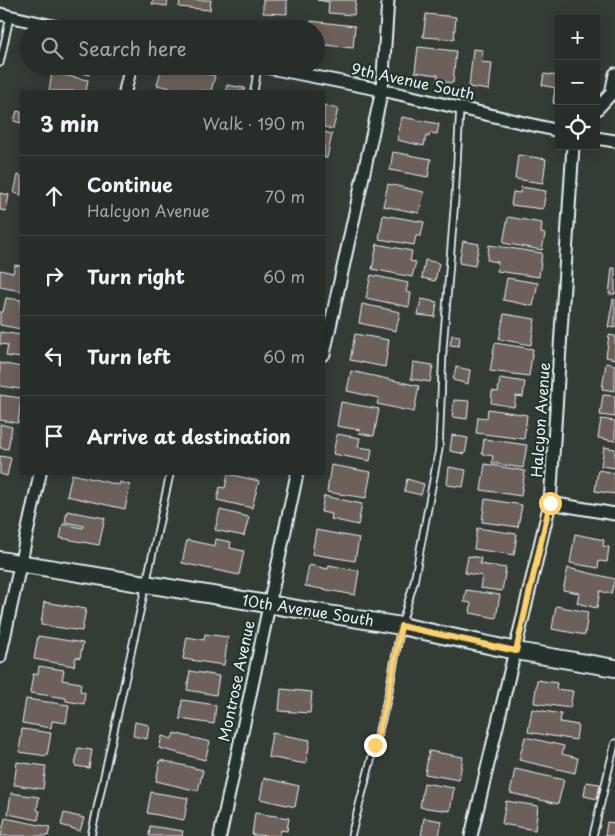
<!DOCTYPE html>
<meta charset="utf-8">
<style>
body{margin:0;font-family:"Playpen Sans",sans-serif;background:#333934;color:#f1f3f6}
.controls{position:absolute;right:15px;top:15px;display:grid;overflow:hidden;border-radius:0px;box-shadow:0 2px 12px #0003}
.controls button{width:45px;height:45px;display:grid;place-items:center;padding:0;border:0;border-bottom:1px solid #434945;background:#272d28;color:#f1f3f6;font:25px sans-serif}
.stop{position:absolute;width:15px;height:15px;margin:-11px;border:4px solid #ffd166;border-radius:50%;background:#fff}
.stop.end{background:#ffd166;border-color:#fff;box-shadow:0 1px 5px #0008}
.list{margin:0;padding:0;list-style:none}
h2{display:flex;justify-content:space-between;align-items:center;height:65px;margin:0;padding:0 20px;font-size:21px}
h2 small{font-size:16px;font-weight:400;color:#a4a8a8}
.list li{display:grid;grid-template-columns:32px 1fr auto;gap:15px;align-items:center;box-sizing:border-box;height:80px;padding:0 20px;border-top:1px solid #434945}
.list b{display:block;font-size:19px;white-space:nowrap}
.list p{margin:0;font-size:16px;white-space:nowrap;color:#a4a8a8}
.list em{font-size:16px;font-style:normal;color:#a4a8a8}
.icon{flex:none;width:28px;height:28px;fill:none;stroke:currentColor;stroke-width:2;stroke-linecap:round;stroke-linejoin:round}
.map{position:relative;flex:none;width:615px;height:836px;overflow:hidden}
.search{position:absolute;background:#272d28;box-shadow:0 2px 12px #0003;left:20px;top:20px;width:305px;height:55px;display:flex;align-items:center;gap:12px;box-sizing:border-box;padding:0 18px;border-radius:28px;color:#a4a8a8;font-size:19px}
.panel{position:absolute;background:#272d28;box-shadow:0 2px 12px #0003;left:20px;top:90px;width:305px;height:385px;border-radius:0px}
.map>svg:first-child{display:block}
</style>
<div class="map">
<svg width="615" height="836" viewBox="0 0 615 836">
<rect width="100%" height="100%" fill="#343c36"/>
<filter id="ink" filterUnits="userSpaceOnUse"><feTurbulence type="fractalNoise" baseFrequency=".02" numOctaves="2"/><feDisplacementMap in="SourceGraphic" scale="10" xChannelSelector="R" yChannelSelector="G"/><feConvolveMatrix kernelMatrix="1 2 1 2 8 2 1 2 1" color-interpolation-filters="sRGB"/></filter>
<g filter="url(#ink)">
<!-- building -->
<path fill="#6d615a" stroke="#e8f1f8" d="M153 0H168L167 6 152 4Z
M180 0H211L210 10 179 7Z
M263 0H287V14L263 13Z
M317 0H356L354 15 328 13 329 2Z
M426 14 456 17 454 39 423 37Z
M311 21 355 26 353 48 316 44V29H310Z
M418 47 456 51 453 83 437 81 438 75 415 72Z
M473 49 483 50 481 62 492 63 489 90 469 87Z
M58 66H91L89 75Z
M162 66H174L215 76 211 91H184L157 85Z
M52 73 88 80 86 91H49Z
M544 74 559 76V104L553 103 555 88 542 85Z
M227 85 245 88 244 91H226Z
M324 105 338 109 333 129 324 127Z
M17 111 21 112V123L14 121Z
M402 117 439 124 437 134 430 133 429 137 426 136 424 146 397 140Z
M324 132 332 134 327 158H324Z
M393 152 431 159 428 177 390 170Z
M518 155 546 159 543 183 515 179Z
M18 175 21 176V195L14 193Z
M388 184 424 192 419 213 383 206Z
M521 187 546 191 543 209 511 205 513 192 520 193Z
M0 193 9 195 6 211 0 210Z
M383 215 424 222 421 236H416L414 245 379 239Z
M508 217 542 223 541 233 545 234 542 250 503 243Z
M463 241 479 244 475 266 459 263Z
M377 244 412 251 410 261 416 262 412 277 372 269Z
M489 245 542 253 539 277 497 271 498 262 487 260Z
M425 260 439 263 435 281 422 278Z
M15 265 21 266V291L0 287V270L13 273Z
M612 268H615V294H609Z
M371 275 408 283 406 292 411 293 409 307 366 298Z
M507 278 538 283 533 306 503 300Z
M6 298 21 300V329L0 325V312H3Z
M421 299 437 302 435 317 418 315Z
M613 299 615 300V328L608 327Z
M362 304 400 312 396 331 359 323Z
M504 314 535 319 531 345 499 339Z
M0 332 21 335V358L6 356 8 345 0 344Z
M355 334 389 340 385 367 350 360Z
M452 335 460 336 459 346 450 345Z
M609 335 615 336V359L606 357Z
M495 343 533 349 529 376 490 371Z
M413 362 433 365 430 382 411 379Z
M0 363 21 367V389L0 386Z
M606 363 615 365V391L602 389Z
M456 367 470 370 468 384 453 380Z
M351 371 419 386 414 412 377 404 379 398 347 391Z
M500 378 525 382 523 397 516 396 514 407 491 403 492 391 498 392Z
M0 395 21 398 18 423 0 420Z
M603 395 615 396V417L600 415Z
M454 400 469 401 467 419 452 417Z
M341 402 379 409 374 436 359 433 360 430 337 426Z
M488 409 527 415 524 439 476 433 478 417 487 418Z
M601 419 615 421V441L598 438Z
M0 424 12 427 8 449 0 448Z
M337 434 360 438 358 447 372 449 370 461 333 454Z
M452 435 468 438 465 454 450 451Z
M484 439 527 445 523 468 492 463 493 456 482 454Z
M604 447 615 449V468L601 466Z
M0 456 11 458 7 476 0 474Z
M485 464 525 471 521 496 481 490Z
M331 465 371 472 366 498 327 492Z
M449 467 466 470 463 487 447 485Z
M598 470 615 473V494L595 491Z
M72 474 119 485 120 482 130 485 125 509 67 496Z
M228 474 259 481 252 508 217 500 220 487 225 488Z
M407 479 424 484 421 495 404 491Z
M324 496 362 504 358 525 331 519 332 514 321 512Z
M485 499 522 505 518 527 482 522Z
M220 510 249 517 244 536 215 530Z
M67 511 105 518 99 545 60 538 63 524 83 528 84 526 65 522Z
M477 528 517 534 514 555 474 549Z
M316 530 359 538 355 561 312 554Z
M575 534 604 540 603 546 609 547 607 562 599 561 598 568 570 563Z
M216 539 231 542 230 548 244 551 239 575 182 563 187 540 215 546Z
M468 556 481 558 480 564 506 568 502 591 480 588 482 576 465 573Z
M309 565 328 569 329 565 359 571 355 595 305 586Z
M568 568 615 579 611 594 600 591 597 608 577 603 579 593 563 590Z
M466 590 500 595 496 618 470 613 471 603 464 602Z
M44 602 86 609 82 631 41 625Z
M556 606 588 612 585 635 552 629Z
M205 634 228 637 224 665 183 659 187 637 204 640Z
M38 636 83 643 80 658 76 657 74 666 34 659Z
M39 666 64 670 62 680 81 683 80 691 85 692 84 704 66 701V698L30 693 33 674H38Z
M190 671 219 676 216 695 187 690Z
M537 680 557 683 556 689 573 691 570 708 534 703Z
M281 689 312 692 310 713 279 711Z
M26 699 69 705 66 723 52 721 51 728 22 723Z
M182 700 216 705 214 724 180 719Z
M532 709 561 714 560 722 578 725 576 740 528 732Z
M135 722 149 725 147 739 133 736Z
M22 729 51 733 47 756 19 752Z
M174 733 210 742 205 760 159 748 162 736 172 739Z
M272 733 310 740 306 764 268 757Z
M525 737 564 746 562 754 578 758 575 773 519 760Z
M78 748 92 750 89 768 75 766Z
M429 751 463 757 459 780 425 774Z
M160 760 203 770 198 791 156 781Z
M17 762 46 766 43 789 14 785Z
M515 769 564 780 558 804 510 793Z
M264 778 299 786 295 807 260 799Z
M586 782 600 784 597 799 584 796Z
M424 783 454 788 450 811 420 807Z
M151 792 188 798 184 820 147 813Z
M11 793 39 797 37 810 40 811 38 820 8 814Z
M506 801 538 806 535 830 502 824Z
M64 813 84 818 80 831 61 825Z
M255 813 289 818 287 831 281 830 280 836 252 835Z
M5 818 50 827 48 836H1Z
M424 818 442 821 439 836H421Z
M607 822 615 823V836H605Z
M150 826 183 831 182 836H149Z"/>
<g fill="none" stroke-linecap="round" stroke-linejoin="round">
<!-- lane casing -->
<g stroke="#e8f1f8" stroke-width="9">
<path id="lane" d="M0 63 10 17
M254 91 258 66
M91 836 170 474
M351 836 388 696 401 626 414 582 439 449 443 348 455 198 460 108
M593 836 615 743"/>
</g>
<!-- street casing -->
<g stroke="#e8f1f8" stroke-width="15">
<path id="street" d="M0 14 66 29
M260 66 382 90 559 131
M125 91 131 66
M596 110 611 94 615 74
M596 138 615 141
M324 354 382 90 388 0
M550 503 615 514
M0 657 40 474
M220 836 297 474
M471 836 550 503 573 146"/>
</g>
<!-- secondary casing -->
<g stroke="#e8f1f8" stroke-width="20">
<path id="secondary" d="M0 560 401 626 516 651 615 668"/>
</g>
<!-- lane -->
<use href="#lane" stroke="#26332d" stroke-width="5.5"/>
<!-- street -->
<use href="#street" stroke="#26332d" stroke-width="11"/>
<!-- secondary -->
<use href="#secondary" stroke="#26332d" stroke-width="16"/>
</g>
</g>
<g fill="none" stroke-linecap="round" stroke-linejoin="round" filter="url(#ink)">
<!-- route -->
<path stroke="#ffd166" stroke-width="6" d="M375 745 388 696 401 626 516 651 550 503"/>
</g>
<g text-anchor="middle" stroke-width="4.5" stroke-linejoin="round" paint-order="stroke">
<!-- street labels -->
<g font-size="15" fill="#e8f1f8" stroke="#26332d">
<text transform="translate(413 82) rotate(12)" y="5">9th Avenue South</text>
<text transform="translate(541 420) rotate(-86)" y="5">Halcyon Avenue</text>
<text transform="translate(308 611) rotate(9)" y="5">10th Avenue South</text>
<text transform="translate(237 681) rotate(-78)" y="5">Montrose Avenue</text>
</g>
</g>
</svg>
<div class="controls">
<button>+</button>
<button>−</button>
<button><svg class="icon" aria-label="locate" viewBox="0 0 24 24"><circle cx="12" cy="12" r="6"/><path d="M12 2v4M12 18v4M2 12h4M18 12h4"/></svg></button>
</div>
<div class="stop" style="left:550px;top:503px"></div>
<div class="stop end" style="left:375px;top:745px"></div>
<div class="search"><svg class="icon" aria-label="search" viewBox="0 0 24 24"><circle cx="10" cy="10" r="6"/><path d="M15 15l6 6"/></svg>Search here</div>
<section class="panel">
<h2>3 min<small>Walk · 190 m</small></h2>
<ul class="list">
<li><svg class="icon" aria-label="ahead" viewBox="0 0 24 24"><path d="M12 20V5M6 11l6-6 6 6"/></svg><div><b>Continue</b><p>Halcyon Avenue</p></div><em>70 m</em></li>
<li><svg class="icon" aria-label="right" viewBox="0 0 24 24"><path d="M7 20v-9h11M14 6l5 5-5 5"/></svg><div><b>Turn right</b></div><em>60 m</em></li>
<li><svg class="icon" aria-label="left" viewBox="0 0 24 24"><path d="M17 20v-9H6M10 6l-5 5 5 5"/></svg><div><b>Turn left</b></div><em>60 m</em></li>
<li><svg class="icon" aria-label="arrive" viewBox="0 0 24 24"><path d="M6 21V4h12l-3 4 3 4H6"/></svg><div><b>Arrive at destination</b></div></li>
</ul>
</section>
</div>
